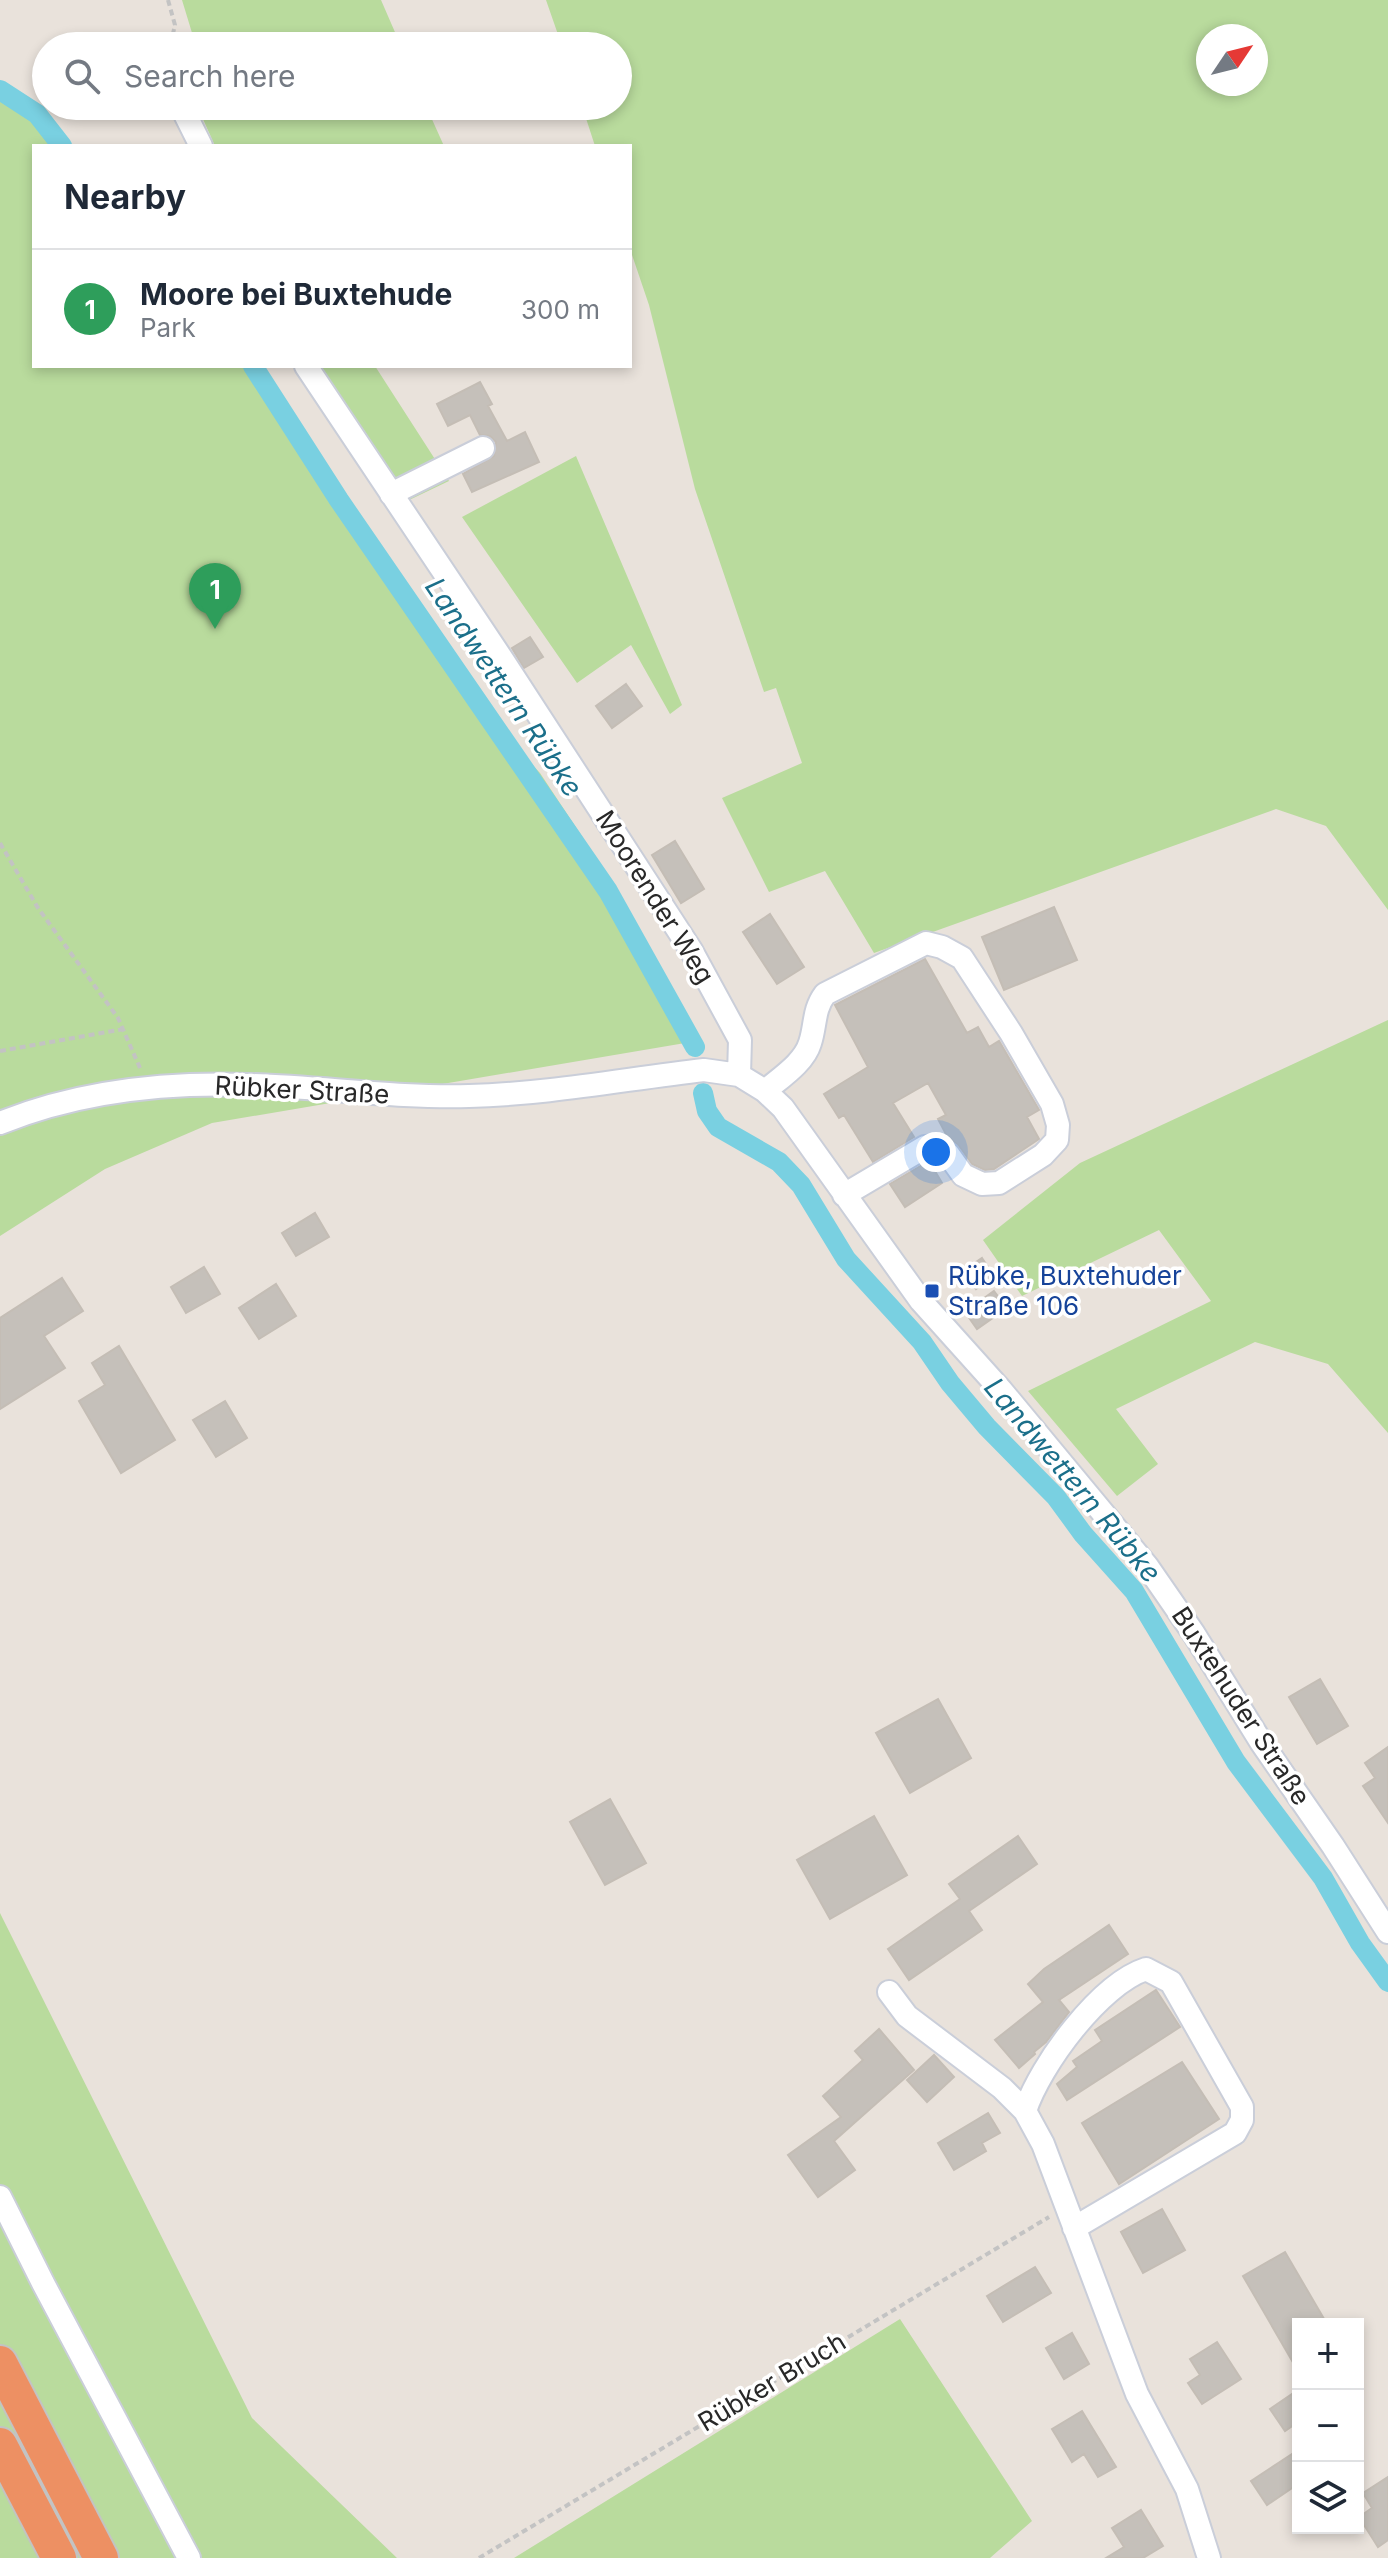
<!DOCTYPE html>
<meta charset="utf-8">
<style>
body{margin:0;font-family:Inter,sans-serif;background:#f6f6f7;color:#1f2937}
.controls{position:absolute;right:24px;bottom:24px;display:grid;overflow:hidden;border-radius:0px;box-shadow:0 4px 12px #0003}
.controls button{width:72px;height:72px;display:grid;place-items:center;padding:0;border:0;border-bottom:2px solid #e0e1e3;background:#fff;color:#1f2937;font:40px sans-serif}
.compass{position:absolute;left:1196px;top:24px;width:72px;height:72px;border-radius:50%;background:#fff;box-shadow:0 4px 12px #0003;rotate:55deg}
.you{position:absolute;left:936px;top:1152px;width:28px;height:28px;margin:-20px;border:6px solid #fff;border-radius:50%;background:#1a73e8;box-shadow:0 0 0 12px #1a73e833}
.badge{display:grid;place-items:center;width:52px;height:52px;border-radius:50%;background:#2563eb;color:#fff;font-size:26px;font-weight:700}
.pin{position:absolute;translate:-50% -66px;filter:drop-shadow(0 2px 4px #0008)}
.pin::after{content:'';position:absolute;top:42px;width:28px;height:24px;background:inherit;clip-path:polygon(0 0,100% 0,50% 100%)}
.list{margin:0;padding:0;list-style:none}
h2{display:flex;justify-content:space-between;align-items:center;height:104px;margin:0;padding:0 32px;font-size:34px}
h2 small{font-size:26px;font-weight:400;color:#747a83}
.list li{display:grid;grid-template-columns:52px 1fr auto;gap:24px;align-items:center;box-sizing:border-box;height:120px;padding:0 32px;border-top:2px solid #e0e1e3}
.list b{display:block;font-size:30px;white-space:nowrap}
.list p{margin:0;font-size:26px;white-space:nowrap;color:#747a83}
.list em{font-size:26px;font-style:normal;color:#747a83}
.icon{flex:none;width:44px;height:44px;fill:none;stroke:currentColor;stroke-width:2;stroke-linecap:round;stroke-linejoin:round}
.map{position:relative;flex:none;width:1388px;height:2558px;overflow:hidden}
.search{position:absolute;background:#fff;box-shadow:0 4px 12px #0003;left:32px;top:32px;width:600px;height:88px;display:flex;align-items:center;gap:20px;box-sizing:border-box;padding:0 28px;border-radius:44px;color:#747a83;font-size:30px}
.panel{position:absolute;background:#fff;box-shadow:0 4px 12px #0003;left:32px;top:144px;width:600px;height:224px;border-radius:0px}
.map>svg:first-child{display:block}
</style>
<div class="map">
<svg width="1388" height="2558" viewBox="0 0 1388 2558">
<rect width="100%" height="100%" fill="#e9e2db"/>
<!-- green -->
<path fill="#b9db9d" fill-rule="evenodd" d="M182 0H381L401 46H196Z
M546 0H1388V910L1326 826 1276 809 874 953 825 871 769 892 722 798 802 763 776 688 764 692 695 489 649 305 630 249V146H595L582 106H618V46H562ZM1208 36H1256V84H1208Z
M0 90 40 112 69 146H34V366H260L340 486 386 566 507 738 540 773 583 838 697 1041 212 1123 105 1169 0 1236Z
M208 106H426L444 146H215L202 117Z
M317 366H375L449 481 405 502Z
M576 456 682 705 670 714 631 645 577 683 462 517Z
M1388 1020V1433L1328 1364 1255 1342 1116 1409 1158 1464 1117 1496 1028 1391 1211 1301 1159 1230 1022 1296 983 1240 1080 1163Z
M0 1913 252 2418 397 2558H0Z
M900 2319 1032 2521 990 2558H514Z"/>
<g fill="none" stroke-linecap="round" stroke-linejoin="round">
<!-- canal -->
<path stroke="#79d0e1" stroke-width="20" d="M0 90 37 114 62 146
M253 366 339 500 608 891 695 1047
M703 1093 707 1111 718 1127 779 1162 801 1185 846 1259 922 1342 950 1383 987 1427 1056 1497 1083 1534 1134 1591 1236 1762 1323 1878 1360 1943 1388 1982"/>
</g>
<!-- building -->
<path fill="#c5c0ba" stroke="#c4bdb5" stroke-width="2" d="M480 382 492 404 488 406 507 441 525 432 539 462 472 492 463 474 494 456 496 442 490 436 480 435 470 415 448 426 437 404Z
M530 637 543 657 524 668 512 648Z
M626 684 642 706 612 728 596 706Z
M675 841 704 889 681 903 652 855Z
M1054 907 1077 960 1004 990 982 937Z
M770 914 804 967 777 984 743 932Z
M925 959 967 1033 978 1027 989 1047 999 1041 1039 1110 1027 1117 1039 1139 994 1169 985 1170 972 1164 959 1146 947 1136 938 1119 946 1115 928 1083 893 1103 914 1137 873 1162 844 1115 839 1118 824 1094 868 1067 835 1005Z
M929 1161 942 1183 905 1207 890 1184Z
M315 1213 329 1237 296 1256 282 1233Z
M982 1258 994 1276 976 1289 963 1271Z
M204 1267 220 1294 186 1313 171 1287Z
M62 1278 83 1311 44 1336 65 1368 0 1409V1318Z
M276 1284 296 1316 259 1339 239 1308Z
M994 1291 1007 1308 977 1329 965 1312Z
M119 1346 175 1440 121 1473 79 1401 105 1385 92 1363Z
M225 1401 247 1438 216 1457 193 1420Z
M1320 1679 1348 1726 1317 1744 1289 1697Z
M938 1699 971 1758 910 1793 876 1733Z
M1388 1747V1823L1363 1786 1375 1778 1365 1763Z
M610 1799 646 1863 605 1885 570 1822Z
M874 1816 907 1875 830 1919 797 1860Z
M1018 1836 1037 1864 969 1911 982 1930 909 1980 888 1949 960 1899 949 1884Z
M1109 1925 1128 1954 1059 2000 1069 2012 1046 2042 1034 2052 1035 2054 1019 2068 995 2040 1043 2002 1028 1984 1044 1969Z
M1156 1990 1180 2027 1067 2100 1057 2084 1077 2067 1073 2061 1102 2041 1095 2030Z
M879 2029 914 2070 834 2141 855 2170 818 2197 788 2155 841 2117 823 2096 863 2060 855 2051Z
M934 2055 954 2077 927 2102 907 2080Z
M1182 2062 1219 2119 1119 2184 1082 2123Z
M988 2113 1000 2133 982 2143 986 2151 954 2170 938 2143Z
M1162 2209 1185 2250 1143 2273 1121 2232Z
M1285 2252 1327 2324H1298V2371L1243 2276Z
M1035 2267 1051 2293 1003 2322 987 2296Z
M1072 2333 1089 2364 1064 2379 1046 2348Z
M1217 2342 1241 2379 1202 2404 1188 2383 1200 2375 1190 2359Z
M1298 2390V2422L1285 2431 1270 2409Z
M1082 2411 1116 2467 1098 2477 1084 2454 1072 2462 1052 2429Z
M1298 2450V2484L1267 2505 1251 2481Z
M1388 2477V2540L1378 2547 1359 2517 1372 2508 1363 2493Z
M1141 2510 1163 2546 1143 2558H1106L1124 2547 1112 2528Z"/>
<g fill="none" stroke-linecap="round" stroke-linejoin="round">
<!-- minor casing -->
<g stroke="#caced9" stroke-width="26">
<path id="minor" d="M181 106 201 146
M306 366 504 662 691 950 740 1040 739 1075
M391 494 483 448
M765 1091C780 1078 804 1063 810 1043 816 1025 813 1010 825 994L926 943 942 947 962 958 1011 1033 1052 1104 1058 1125 1057 1140 1043 1155 999 1183 982 1184 963 1175 948 1154 937 1146 925 1147 844 1195
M0 1123C79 1091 166 1082 250 1085 323 1087 396 1098 469 1096 548 1094 625 1079 704 1070L739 1075 765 1091 783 1108 921 1301 1001 1390 1147 1566 1194 1634 1261 1742 1333 1846 1388 1932
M889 1992 907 2016 1002 2088 1025 2111 1043 2144 1137 2394 1187 2489 1209 2558
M1025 2111C1040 2065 1100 1984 1146 1969L1171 1982 1242 2107V2120L1235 2133 1074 2228
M0 2197 43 2283 189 2558"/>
</g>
<!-- highway casing -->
<g stroke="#c3c3c3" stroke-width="38">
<path id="highway" d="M0 2363 101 2558
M0 2445 59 2558"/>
</g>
<!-- path -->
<path stroke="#c3c3c3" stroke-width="4" stroke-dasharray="6 4" stroke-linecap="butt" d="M168 0 175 25 170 46
M0 843 38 908 118 1018 140 1068
M0 1051 124 1029
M479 2558 1049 2217"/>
<!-- minor -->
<use href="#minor" stroke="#fff" stroke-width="22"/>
<!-- highway -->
<use href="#highway" stroke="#ed9063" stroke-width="34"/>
</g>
<!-- markers -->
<rect fill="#1a4fb4" stroke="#fff" stroke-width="3" x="924" y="1283" width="16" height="16" rx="4"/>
<g text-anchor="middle" stroke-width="7" stroke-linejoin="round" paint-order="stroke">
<!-- street labels -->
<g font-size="26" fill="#282828" stroke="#fff">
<text transform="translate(655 897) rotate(58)" y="9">Moorender Weg</text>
<text transform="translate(302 1090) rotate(3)" y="9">Rübker Straße</text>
<text transform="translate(1241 1706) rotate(57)" y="9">Buxtehuder Straße</text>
<text transform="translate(772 2382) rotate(-31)" y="9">Rübker Bruch</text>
</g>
<!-- transit labels -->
<g font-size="26" fill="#164399" stroke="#fff" text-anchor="start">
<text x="948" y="1285">Rübke, Buxtehuder<tspan x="948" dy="30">Straße 106</tspan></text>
</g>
<!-- water labels -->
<g font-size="28" font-style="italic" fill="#1b6f8a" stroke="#fff">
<text transform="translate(504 687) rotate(56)" y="10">Landwettern Rübke</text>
<text transform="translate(1073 1480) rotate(50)" y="10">Landwettern Rübke</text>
</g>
</g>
</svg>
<div class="controls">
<button>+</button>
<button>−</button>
<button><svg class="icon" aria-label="layers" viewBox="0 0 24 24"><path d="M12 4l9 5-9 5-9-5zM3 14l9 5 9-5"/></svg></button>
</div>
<svg class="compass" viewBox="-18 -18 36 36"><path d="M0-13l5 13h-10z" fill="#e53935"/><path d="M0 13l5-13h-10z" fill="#747a83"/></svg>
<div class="you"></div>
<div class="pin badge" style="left:215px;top:629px;background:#2e9e5b">1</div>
<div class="search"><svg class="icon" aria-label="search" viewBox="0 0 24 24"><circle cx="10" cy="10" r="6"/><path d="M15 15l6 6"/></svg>Search here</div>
<section class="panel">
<h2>Nearby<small></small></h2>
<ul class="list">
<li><span class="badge" style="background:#2e9e5b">1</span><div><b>Moore bei Buxtehude</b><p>Park</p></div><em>300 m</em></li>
</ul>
</section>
</div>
